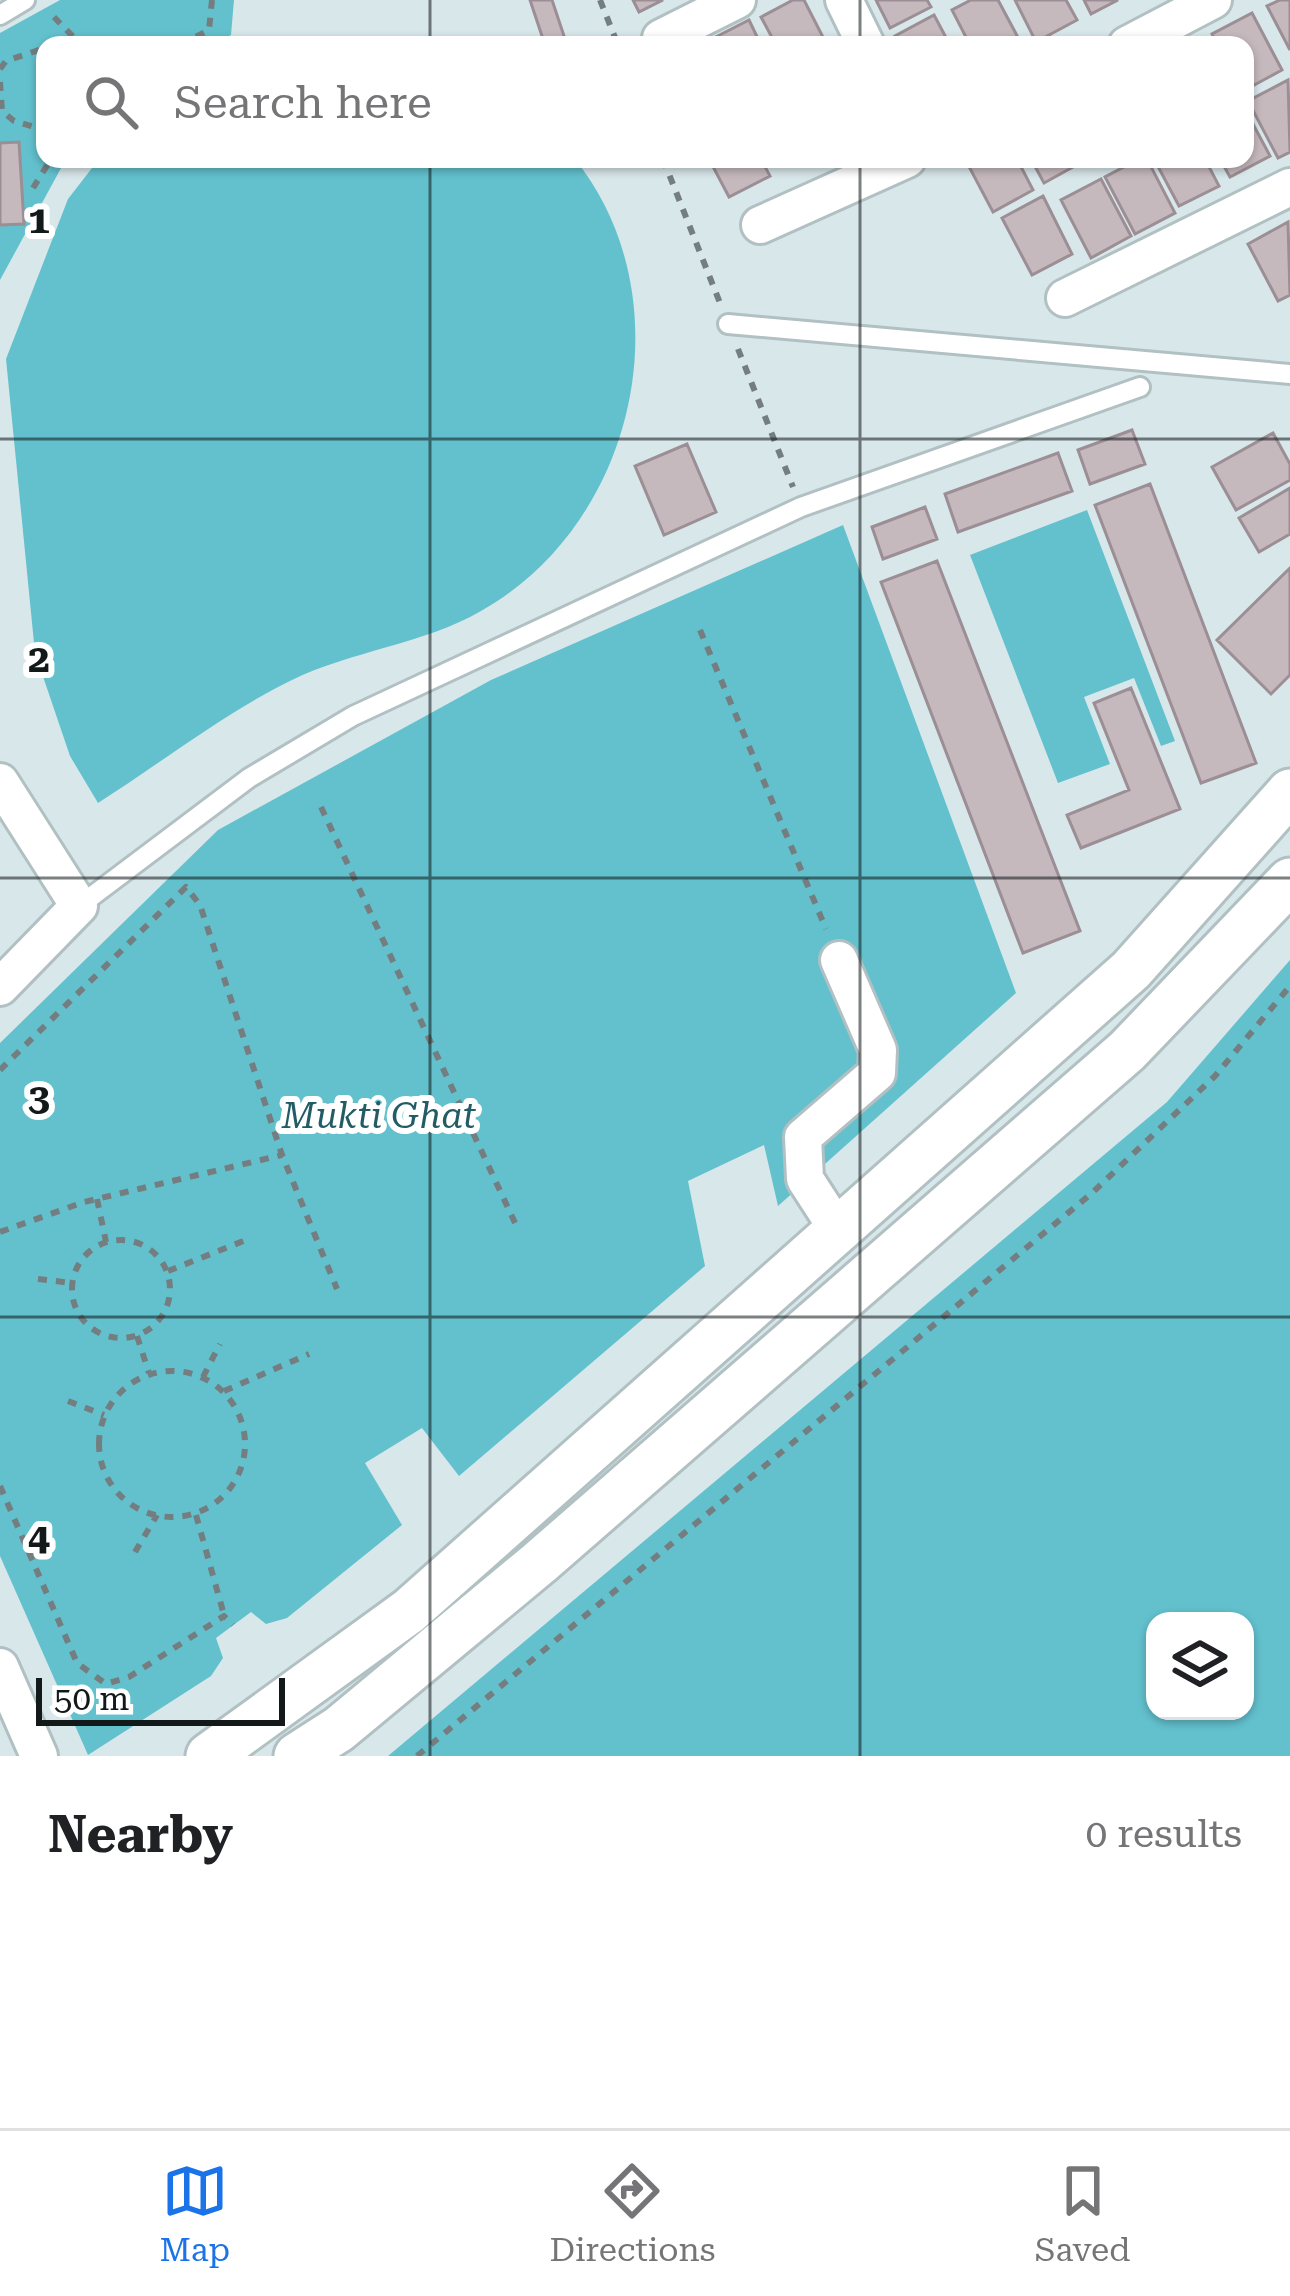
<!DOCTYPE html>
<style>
body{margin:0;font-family:"Roboto Serif",serif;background:#f2f2f2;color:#202124}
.controls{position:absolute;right:36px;bottom:36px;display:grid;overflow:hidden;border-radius:24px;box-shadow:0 3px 9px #0004}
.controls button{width:108px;height:108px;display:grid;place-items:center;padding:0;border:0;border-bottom:3px solid #e0e0e0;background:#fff;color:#202124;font:60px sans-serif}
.scale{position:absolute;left:36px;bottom:30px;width:249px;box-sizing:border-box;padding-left:12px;border:6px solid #131819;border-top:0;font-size:33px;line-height:42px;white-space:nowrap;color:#131819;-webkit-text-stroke:9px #fff;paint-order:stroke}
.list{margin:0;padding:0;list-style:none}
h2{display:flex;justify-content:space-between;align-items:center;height:156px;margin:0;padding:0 48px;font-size:51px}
h2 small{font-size:39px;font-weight:400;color:#757577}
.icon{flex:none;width:66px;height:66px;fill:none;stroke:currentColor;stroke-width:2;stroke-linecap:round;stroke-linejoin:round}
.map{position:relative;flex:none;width:1290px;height:1756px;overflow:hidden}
.search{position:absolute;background:#fff;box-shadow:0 3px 9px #0004;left:36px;right:36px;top:36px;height:132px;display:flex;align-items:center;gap:30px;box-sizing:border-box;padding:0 42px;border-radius:24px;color:#757577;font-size:45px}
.sheet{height:372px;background:#fff}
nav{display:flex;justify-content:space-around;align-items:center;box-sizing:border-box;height:168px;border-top:3px solid #e0e0e0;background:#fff;font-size:33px;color:#757577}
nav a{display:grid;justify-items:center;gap:6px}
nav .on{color:#1a73e8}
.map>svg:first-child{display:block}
</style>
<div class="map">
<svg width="1290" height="1756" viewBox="0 0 1290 1756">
<rect width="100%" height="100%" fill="#d8e7ea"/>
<!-- green -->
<path fill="#63c1ce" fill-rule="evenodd" d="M60 0H234L231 35 212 45H45V159H66L0 280V33Z
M99 159H575C687 300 636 524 481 611 424 644 351 651 292 680 224 713 161 763 98 803L70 756 35 653 6 359 68 199Z
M1087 510 1175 741 1161 746 1134 678 1084 697 1110 764 1058 783 970 555Z
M843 525 1016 993 778 1206 764 1145 688 1181 705 1266 459 1476 422 1428 365 1463 402 1525 287 1618 266 1624 251 1612 216 1638 223 1658 211 1676 88 1755 0 1556V1043L218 830 491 680Z
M1290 960V1756H388L1167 1102ZM1155 1621H1245V1711H1155Z"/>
<!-- building -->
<path fill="#c6b9be" stroke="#9b8e94" stroke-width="3" d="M530 0H552L567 45H545Z
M633 0H663L639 12Z
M793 0H804L827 45H776L761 17Z
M876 0H927L931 7 890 28Z
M971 0H998L1022 45H970L952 10Z
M1015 0H1066L1077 20 1036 42Z
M1084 0H1118L1091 14Z
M1280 0H1290V50L1267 6Z
M1252 13 1282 70 1245 90V45H1217L1212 34Z
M934 15 950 45H899L895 36Z
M749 20 761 45H711L708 41Z
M1288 80 1290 152 1278 158 1248 101Z
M1245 109 1270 156 1230 177 1220 159H1245Z
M19 142 24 224 0 225V143Z
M709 159H761L770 176 729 197Z
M965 159H1017L1033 190 993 212Z
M1031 159H1083L1084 161 1044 183Z
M1139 159H1147L1175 213 1135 234 1105 177Z
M1154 159H1205L1219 186 1179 206Z
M1101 179 1131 236 1091 258 1061 200Z
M1043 196 1072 254 1032 275 1002 218Z
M1288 222 1290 295 1278 301 1248 244Z
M1132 430 1145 464 1090 484 1078 450Z
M1273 433 1290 464V480L1236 510 1212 467Z
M687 444 716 512 664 535 635 466Z
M1058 453 1072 491 958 532 945 494Z
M1150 484 1256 763 1201 783 1095 505Z
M1290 488V534L1259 552 1239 518Z
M925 507 937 539 883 559 872 527Z
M937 561 1080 931 1023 953 881 582Z
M1290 568V675L1271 694 1217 640Z
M1131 688 1180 809 1081 848 1067 815 1129 790 1094 703Z"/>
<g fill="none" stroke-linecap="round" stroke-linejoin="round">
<!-- service casing -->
<g stroke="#b1c0c2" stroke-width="24">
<path id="service" d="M0 15 25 0
M728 324 1290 374
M79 906 249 778 353 716 801 507 1140 387"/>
</g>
<!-- minor casing -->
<g stroke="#b1c0c2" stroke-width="42">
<path id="minor" d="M844 0 866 45
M661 38 737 0
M1127 45 1213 0
M760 225 907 159
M1065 298 1290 187
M0 782 79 906 0 987
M836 1227 805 1179 803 1137 877 1073 878 1050 839 960
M0 1667 39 1756"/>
</g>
<!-- tertiary casing -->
<g stroke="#b1c0c2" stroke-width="51">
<path id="tertiary" d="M209 1756 409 1611 1131 970 1290 792
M297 1756 339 1729 539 1563 1127 1051 1290 881"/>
</g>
<!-- path -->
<path stroke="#747e80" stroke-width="6" stroke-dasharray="9 9" stroke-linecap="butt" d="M600 0 618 45
M54 17 81 45
M58 45 76 40
M180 45 209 30 212 0
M0 69 6 61 45 48
M0 82 2 111 14 121 45 130
M663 159 720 303
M33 188 51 159
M738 349 793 487
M700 630 826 929
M321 807 516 1225
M0 1070 186 887 200 905 282 1155 337 1289
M97 1199 106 1242
M0 1232 84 1202 282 1155
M72 1289a49 49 0 1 1 98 0a49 49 0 1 1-98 0Z
M168 1271 246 1240
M38 1279 72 1283
M137 1336 149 1373
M99 1444a73 73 0 1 1 146 0a73 73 0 1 1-146 0Z
M203 1377 220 1344
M224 1391 309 1354
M68 1401 104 1415
M0 1486 77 1663 106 1684 129 1677 224 1616 233 1625
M196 1515 224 1615
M135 1552 157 1515
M417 1756 1092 1193 1215 1076 1290 986"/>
<!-- service -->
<use href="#service" stroke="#fff" stroke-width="18"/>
<!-- minor -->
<use href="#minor" stroke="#fff" stroke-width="36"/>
<!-- tertiary -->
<use href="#tertiary" stroke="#fff" stroke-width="45"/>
</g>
<!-- grid -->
<path fill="none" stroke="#131819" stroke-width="3" stroke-opacity="0.55" d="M430 0V45M860 0V45M430 159V1756M860 159V1756M0 439H1290M0 878H1290M0 1317H1290"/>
<g text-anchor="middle" stroke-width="12" stroke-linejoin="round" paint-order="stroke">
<!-- park labels -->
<g font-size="36" font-style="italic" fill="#225d65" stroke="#fff">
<text x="379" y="1128">Mukti Ghat</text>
</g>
</g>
<g font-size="39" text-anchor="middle" font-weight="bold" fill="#131819" stroke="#fff" stroke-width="12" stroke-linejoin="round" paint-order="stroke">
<text x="39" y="233">1</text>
<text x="39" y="672">2</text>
<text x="39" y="1111">3</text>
<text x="39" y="1550">4</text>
</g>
</svg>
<div class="controls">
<button><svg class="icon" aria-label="layers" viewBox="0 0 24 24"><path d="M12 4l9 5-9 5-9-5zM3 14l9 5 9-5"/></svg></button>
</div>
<div class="scale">50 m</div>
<div class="search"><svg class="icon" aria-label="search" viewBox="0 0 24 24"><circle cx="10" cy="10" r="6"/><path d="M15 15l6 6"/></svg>Search here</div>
</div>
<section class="sheet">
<h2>Nearby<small>0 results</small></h2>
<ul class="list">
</ul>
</section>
<nav>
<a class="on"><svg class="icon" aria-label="map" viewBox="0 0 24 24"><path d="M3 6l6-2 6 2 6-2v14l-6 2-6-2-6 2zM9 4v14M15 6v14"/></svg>Map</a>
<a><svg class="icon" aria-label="directions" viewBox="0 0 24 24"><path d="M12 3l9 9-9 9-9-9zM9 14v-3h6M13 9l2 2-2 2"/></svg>Directions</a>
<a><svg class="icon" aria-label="saved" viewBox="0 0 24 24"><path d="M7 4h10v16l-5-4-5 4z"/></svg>Saved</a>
</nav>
